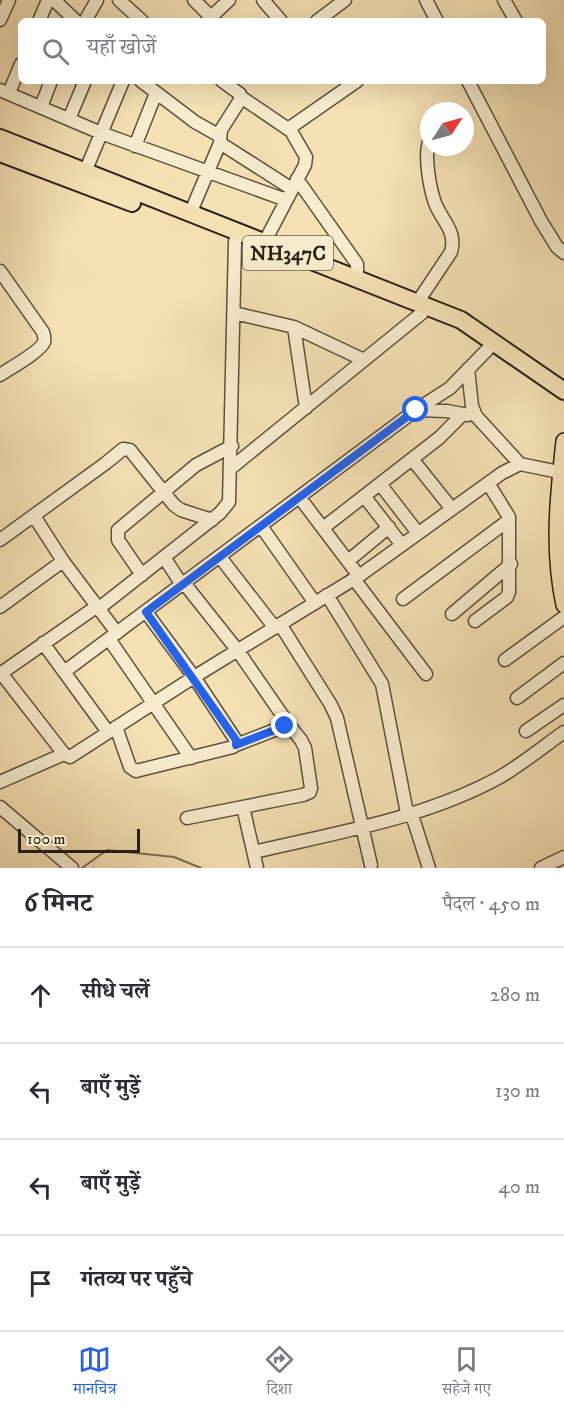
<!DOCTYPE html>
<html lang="hi">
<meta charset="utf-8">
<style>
body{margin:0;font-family:"IM FELL DW Pica","Noto Serif Devanagari",serif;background:#f2f2f3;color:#2b2b33}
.compass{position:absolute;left:420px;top:102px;width:54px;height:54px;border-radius:50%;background:#fff;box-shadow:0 6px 24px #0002;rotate:54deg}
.scale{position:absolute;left:18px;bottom:15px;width:122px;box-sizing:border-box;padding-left:6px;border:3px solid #2b2015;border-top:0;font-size:16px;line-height:21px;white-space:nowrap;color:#2b2015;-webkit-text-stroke:4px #f8ecce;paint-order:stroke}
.stop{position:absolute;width:18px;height:18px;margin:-14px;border:4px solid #2563eb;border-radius:50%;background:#fff}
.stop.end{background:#2563eb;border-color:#fff;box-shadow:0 2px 6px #0008}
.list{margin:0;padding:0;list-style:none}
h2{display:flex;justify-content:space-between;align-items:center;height:78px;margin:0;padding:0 24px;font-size:26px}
h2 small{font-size:20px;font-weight:400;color:#7c7c81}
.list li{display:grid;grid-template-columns:39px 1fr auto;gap:18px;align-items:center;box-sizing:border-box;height:96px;padding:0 24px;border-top:2px solid #e1e1e2}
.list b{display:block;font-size:22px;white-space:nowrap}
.list em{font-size:20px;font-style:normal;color:#7c7c81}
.icon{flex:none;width:33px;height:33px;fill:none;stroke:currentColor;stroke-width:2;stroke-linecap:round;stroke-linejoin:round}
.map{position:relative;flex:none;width:564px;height:868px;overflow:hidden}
.search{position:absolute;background:#fff;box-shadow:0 6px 24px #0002;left:18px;right:18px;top:18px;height:66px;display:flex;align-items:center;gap:15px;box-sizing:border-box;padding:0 21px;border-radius:9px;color:#7c7c81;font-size:22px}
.sheet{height:462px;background:#fff}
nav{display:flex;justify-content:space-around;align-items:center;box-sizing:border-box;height:84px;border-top:2px solid #e1e1e2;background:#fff;font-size:16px;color:#7c7c81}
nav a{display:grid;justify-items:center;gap:3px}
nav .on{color:#2563eb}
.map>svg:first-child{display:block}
</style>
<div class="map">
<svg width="564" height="868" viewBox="0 0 564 868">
<rect width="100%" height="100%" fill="#f5e1b4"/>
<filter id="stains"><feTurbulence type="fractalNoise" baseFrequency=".00333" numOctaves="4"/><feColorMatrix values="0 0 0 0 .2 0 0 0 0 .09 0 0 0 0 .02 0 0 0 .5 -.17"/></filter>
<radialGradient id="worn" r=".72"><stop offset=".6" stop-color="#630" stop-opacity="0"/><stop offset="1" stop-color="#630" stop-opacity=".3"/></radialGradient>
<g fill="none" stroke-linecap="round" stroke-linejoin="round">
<!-- stream -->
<path stroke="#7b6c54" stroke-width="2" d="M82 868 107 850 174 857 201 868"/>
<!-- minor casing -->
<g stroke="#5e503d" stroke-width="15">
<path id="minor" d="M54 0 76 21
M119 0 142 21
M194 0 211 17
M263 0 281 21
M426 0 437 21
M504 0 516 21
M0 20 9 0
M39 21 48 0
M85 21 97 0
M207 21 229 0
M317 21 345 0
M141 81 195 122 220 136
M468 81 541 221 557 247 564 253
M0 90 101 133 286 200
M9 93 21 64
M241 97 291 131 306 157 305 165 264 243
M41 107 51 81
M69 119 85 81
M288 129 357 81
M220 143 292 189
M135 146 156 93
M85 172 123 81
M297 179 357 264V279
M190 214 220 143 221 130 240 100V94L222 81
M0 271 43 332C44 336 45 338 44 342 41 351 9 369 0 375
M417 303 451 252C457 231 442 221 435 203 430 189 424 156 429 142
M234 313 294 327 364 360
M294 327 306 408
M468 369 472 406 476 416 520 464
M416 410 447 411 468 415
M412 459 452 509
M231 468 422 313
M380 484 418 533
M364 496 402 545
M300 498 359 576
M34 516 63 561 117 633
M261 526 315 603
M323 528 439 438 463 414
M0 540 106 463 123 449 130 450 174 505 181 510 212 520
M164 557 182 585
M220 557 275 628
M348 561 389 527
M142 575 118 540V530L196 465 232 446
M354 579 426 674
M184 583 238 651 289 725 301 740 305 748 311 788 310 792 303 795 187 818
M327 595 382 684 407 813
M403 599 509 520
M0 607 63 561
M98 609 220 513 229 502 235 241
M452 614 511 564
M475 621 507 597 509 592V517L488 483
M280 624 331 705 337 718 371 865
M109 639 191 758
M43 643 108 732
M505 660 564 617
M64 672 416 410 450 388 488 349
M1 673 64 754 70 757 194 677 359 576 502 473 520 464 564 473
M0 674 96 607
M517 698 564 663
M116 727 130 767 136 771 233 747 237 742 194 677 146 612
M526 731 564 705
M236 745 285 726
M0 782 64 754
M0 807 72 868
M243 807 257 868
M411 812 429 868
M254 852C335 833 426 818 500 777 522 764 543 747 564 732
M541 868 564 857"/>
</g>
<!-- major casing -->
<g stroke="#2b2015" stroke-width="18">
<path id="major" d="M564 441C558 496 552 550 564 605"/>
</g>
<!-- highway casing -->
<g stroke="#2b2015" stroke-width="20">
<path id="highway" d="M0 138 461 320 564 391
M0 153 132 203"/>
</g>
<!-- minor -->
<use href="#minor" stroke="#f8ecce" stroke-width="12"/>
<!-- major -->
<use href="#major" stroke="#f5e1b4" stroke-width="15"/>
<!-- highway -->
<use href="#highway" stroke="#f5e1b4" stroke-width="16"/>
</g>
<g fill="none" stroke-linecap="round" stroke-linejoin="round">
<!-- route -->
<path stroke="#2563eb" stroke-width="8" d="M285 726 236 745V740L146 612 416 410"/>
</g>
<g text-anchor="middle" stroke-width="4.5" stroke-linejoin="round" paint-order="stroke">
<!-- shield labels -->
<rect fill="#f8ecce" stroke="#685d4c" stroke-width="1.5" x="243" y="236" width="90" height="34" rx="4.5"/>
<g font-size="20" font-weight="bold" fill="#2b2015">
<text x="288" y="260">NH347C</text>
</g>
</g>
<rect width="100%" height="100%" filter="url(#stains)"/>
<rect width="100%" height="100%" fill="url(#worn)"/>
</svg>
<svg class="compass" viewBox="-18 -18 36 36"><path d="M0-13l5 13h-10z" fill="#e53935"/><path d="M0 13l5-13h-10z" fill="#7c7c81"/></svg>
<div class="scale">100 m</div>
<div class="stop" style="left:416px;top:410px"></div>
<div class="stop end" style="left:285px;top:726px"></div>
<div class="search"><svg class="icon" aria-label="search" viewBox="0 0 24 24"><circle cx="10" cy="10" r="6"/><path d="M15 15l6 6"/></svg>यहाँ खोजें</div>
</div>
<section class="sheet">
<h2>6 मिनट<small>पैदल · 450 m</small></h2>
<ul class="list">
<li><svg class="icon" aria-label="ahead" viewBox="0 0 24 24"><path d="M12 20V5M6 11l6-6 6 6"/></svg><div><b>सीधे चलें</b></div><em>280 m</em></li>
<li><svg class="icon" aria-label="left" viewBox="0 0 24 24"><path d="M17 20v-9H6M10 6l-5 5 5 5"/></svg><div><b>बाएँ मुड़ें</b></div><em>130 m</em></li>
<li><svg class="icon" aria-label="left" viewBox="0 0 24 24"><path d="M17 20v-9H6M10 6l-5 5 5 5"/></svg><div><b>बाएँ मुड़ें</b></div><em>40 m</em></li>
<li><svg class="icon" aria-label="arrive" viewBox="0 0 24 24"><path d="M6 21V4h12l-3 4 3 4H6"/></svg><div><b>गंतव्य पर पहुँचे</b></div></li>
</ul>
</section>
<nav>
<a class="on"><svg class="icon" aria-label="map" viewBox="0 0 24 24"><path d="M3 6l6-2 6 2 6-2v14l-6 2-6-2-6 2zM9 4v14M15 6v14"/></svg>मानचित्र</a>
<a><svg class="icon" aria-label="directions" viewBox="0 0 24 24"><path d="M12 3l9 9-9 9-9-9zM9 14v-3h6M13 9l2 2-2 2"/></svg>दिशा</a>
<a><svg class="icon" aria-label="saved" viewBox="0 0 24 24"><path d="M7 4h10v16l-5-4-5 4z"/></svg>सहेजे गए</a>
</nav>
